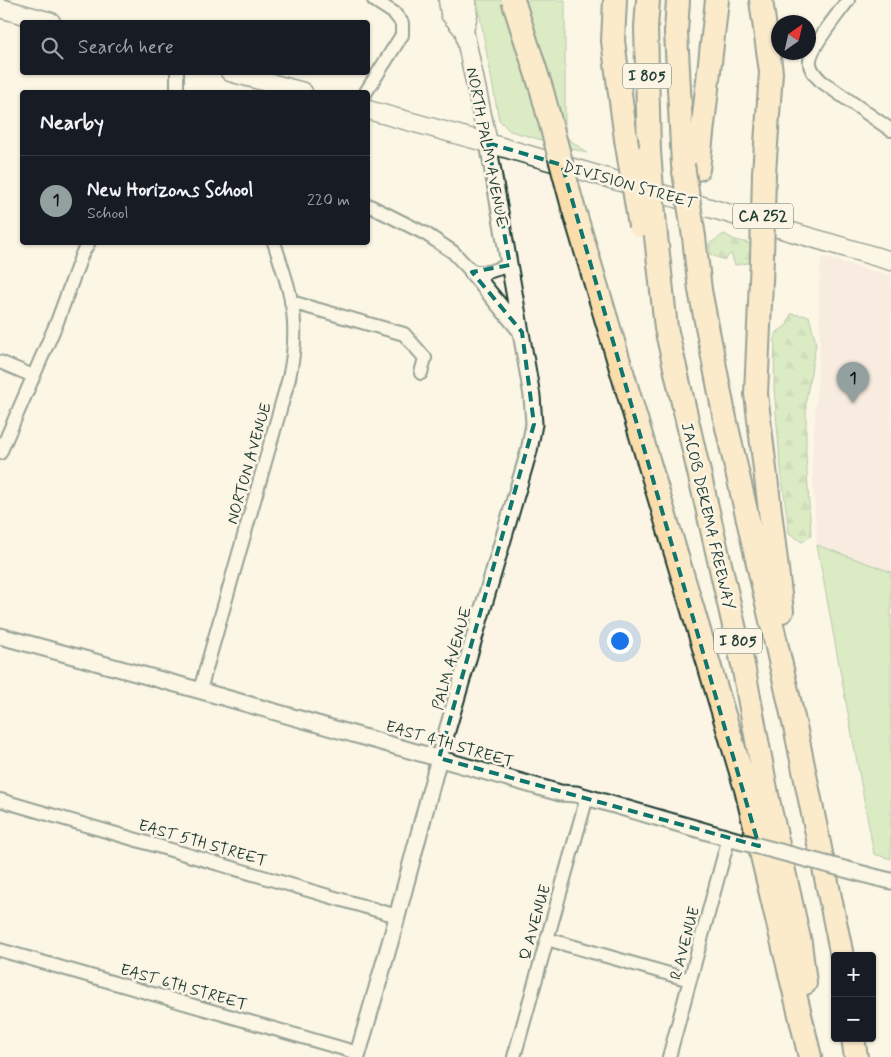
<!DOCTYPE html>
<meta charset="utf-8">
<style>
body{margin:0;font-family:Mynerve,sans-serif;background:#20242c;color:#f1f3f6}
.controls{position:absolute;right:15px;bottom:15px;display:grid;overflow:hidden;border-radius:5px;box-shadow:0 1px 4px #0004}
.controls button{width:45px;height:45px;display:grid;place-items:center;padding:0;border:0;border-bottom:1px solid #363941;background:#171b24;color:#f1f3f6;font:25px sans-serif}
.compass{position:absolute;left:771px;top:15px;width:45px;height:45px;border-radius:50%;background:#171b24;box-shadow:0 1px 4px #0004;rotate:34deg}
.you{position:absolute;left:619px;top:640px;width:18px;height:18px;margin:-12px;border:4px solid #fff;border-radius:50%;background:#1a73e8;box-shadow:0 0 0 8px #1a73e833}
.badge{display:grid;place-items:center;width:32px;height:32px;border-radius:50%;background:#92a19f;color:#111;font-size:16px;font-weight:700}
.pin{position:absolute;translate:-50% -41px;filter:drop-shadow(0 1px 2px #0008)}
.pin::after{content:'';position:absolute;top:26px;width:18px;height:15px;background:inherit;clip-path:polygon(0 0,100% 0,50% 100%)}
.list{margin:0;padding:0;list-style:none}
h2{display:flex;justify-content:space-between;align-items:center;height:65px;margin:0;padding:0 20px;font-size:21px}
h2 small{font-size:16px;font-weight:400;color:#9ea1a6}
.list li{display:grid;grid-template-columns:32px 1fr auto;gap:15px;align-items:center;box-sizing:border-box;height:90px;padding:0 20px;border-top:1px solid #363941}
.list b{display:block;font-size:19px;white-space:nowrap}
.list p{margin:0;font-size:16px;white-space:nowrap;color:#9ea1a6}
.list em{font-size:16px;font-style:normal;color:#9ea1a6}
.icon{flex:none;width:28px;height:28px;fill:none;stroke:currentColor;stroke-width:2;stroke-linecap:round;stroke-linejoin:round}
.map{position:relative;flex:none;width:891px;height:1057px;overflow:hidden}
.search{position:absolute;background:#171b24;box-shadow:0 1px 4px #0004;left:20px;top:20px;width:350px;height:55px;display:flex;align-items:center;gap:12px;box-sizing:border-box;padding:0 18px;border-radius:5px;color:#9ea1a6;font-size:19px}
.panel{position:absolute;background:#171b24;box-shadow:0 1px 4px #0004;left:20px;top:90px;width:350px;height:155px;border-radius:5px}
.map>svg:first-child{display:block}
</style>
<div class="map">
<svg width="891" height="1057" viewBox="0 0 891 1057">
<defs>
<pattern id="forest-firs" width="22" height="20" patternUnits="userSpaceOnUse" patternTransform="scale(1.25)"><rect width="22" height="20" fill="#b3de9b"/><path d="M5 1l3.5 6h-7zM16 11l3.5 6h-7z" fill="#9abf86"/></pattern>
</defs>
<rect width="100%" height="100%" fill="#fcf5e5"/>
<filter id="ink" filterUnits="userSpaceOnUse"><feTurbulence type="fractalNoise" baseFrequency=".02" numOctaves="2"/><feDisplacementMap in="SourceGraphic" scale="10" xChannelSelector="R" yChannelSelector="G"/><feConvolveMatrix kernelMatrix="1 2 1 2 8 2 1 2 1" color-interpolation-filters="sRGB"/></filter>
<g filter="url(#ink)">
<!-- built -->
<path fill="#f4dfda" d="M822 257 891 276V572L817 545 812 464 820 342 819 284Z"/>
<!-- green -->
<path fill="#b3de9b" stroke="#698e68" d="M477 0H565V136L587 153 510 131 499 120Z
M817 545 891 572V859L874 854Z"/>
<!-- forest -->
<path fill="url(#forest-firs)" stroke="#698e68" d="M724 234 735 240 753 244 754 262 735 265 731 253 725 260 711 255 709 244Z
M791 314 809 316 816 344 806 400V456L811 536 802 542 789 533 780 461 774 389 775 334 787 325Z"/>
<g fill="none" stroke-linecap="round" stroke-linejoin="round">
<!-- minor casing -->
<g stroke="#1f3d34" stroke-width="16">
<path id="minor" d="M848 0C840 12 807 50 810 64 811 71 816 76 821 81L891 130
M177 92V72
M366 92 402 35V23L394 13 374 0
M368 205 426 234 453 252 472 272H488L510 265
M291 302 404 334 425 358 421 373
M0 362 33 376
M0 453 57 322 82 254 89 242
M200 690 289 378C293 360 295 341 294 323 293 296 282 268 274 242
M0 800 397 916
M547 939 690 980
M0 950 358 1053
M514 1057 587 797
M669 1057 729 837"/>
</g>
<!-- tertiary casing -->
<g stroke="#1f3d34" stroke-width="19">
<path id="tertiary" d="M472 272 520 330
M0 636 198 690 560 793 576 794 739 841
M878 878 891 881
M357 1057 393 932 439 758 529 451 534 424 532 396 527 367 488 143"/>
</g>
<!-- secondary casing -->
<g stroke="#1f3d34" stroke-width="21">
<path id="secondary" d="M448 0 450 14 464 30
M466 0 468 15 464 30 488 143
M0 8 51 22
M230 72 303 92
M368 110 488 143 891 261"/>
</g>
<!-- motorway casing -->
<g stroke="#1f3d34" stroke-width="26">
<path id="motorway" d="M615 0 613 41 626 139
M648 0 646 27 649 152
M678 0 676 32 683 165
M761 0 771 72 764 173
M698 169 717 0
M573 207 746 789 810 1057
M655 227 666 328 743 665 768 800 800 943 805 983
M694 237 700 290 724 414 796 731 842 956
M762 258 756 394 782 611
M853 1038 856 1057"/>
</g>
<!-- minor -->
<use href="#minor" stroke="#fcf5e5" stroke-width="12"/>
<!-- tertiary -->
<use href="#tertiary" stroke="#fcf5e5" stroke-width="15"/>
<!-- secondary -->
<use href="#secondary" stroke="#fcf5e5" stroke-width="18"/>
<!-- motorway -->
<use href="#motorway" stroke="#fbddab" stroke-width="22"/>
<!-- tertiary-bridge casing -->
<g stroke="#1f3d34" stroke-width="19" stroke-linecap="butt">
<path id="tertiary-bridge" d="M739 841 878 878"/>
</g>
<!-- motorway-bridge casing -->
<g stroke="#1f3d34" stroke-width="26" stroke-linecap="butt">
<path id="motorway-bridge" d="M513 0 542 91 573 207
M626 139 640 226
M649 152 655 227
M683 165 694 237
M762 258 764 173"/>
</g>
<!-- tertiary-bridge -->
<use href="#tertiary-bridge" stroke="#fcf5e5" stroke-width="15"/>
<!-- motorway-bridge -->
<use href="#motorway-bridge" stroke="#fbddab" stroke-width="22"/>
</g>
</g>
<!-- marked area -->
<path d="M0 0H891V1057H0ZM488 143 562 165 759 846 439 758 534 424 522 332 472 272 510 265Z" fill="#fcf5e5" fill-opacity=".55" fill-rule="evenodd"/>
<path fill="none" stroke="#0f766e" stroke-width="4" stroke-dasharray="10 6" stroke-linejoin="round" d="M488 143 562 165 759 846 439 758 534 424 522 332 472 272 510 265Z"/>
<g text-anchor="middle" stroke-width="5" stroke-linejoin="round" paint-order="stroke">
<!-- shield labels -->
<g fill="#fcf5e5" stroke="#617469" stroke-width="1">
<rect x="623" y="63.5" width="48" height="25" rx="4"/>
<rect x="733" y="203.5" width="60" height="25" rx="4"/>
<rect x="714" y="628.5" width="48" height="25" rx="4"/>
</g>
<g font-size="15" font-weight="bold" fill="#1f3d34">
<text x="647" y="81">I 805</text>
<text x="763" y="221">CA 252</text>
<text x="738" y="646">I 805</text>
</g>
<!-- street labels -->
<g font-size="16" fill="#1f3d34" stroke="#fcf5e5">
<text transform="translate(488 147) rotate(79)" y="6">NORTH PALM AVENUE</text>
<text transform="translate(630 184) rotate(16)" y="6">DIVISION STREET</text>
<text transform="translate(248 463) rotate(-74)" y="6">NORTON AVENUE</text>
<text transform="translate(709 516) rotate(77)" y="6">JACOB DEKEMA FREEWAY</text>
<text transform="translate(451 658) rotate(-74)" y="6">PALM AVENUE</text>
<text transform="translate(450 743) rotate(16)" y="6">EAST 4TH STREET</text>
<text transform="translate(203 842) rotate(16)" y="6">EAST 5TH STREET</text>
<text transform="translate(534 922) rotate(-74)" y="6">Q AVENUE</text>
<text transform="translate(684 943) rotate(-75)" y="6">R AVENUE</text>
<text transform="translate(184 986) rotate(16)" y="6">EAST 6TH STREET</text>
</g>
</g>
</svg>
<div class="controls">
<button>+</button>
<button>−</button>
</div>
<svg class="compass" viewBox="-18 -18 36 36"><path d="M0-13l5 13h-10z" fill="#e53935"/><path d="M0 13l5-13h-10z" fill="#9ea1a6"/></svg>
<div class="you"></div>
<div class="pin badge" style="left:853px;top:403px">1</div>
<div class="search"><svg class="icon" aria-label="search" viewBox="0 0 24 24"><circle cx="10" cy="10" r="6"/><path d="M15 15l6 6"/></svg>Search here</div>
<section class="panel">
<h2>Nearby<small></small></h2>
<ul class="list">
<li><span class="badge">1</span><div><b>New Horizons School</b><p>School</p></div><em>220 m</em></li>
</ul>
</section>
</div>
